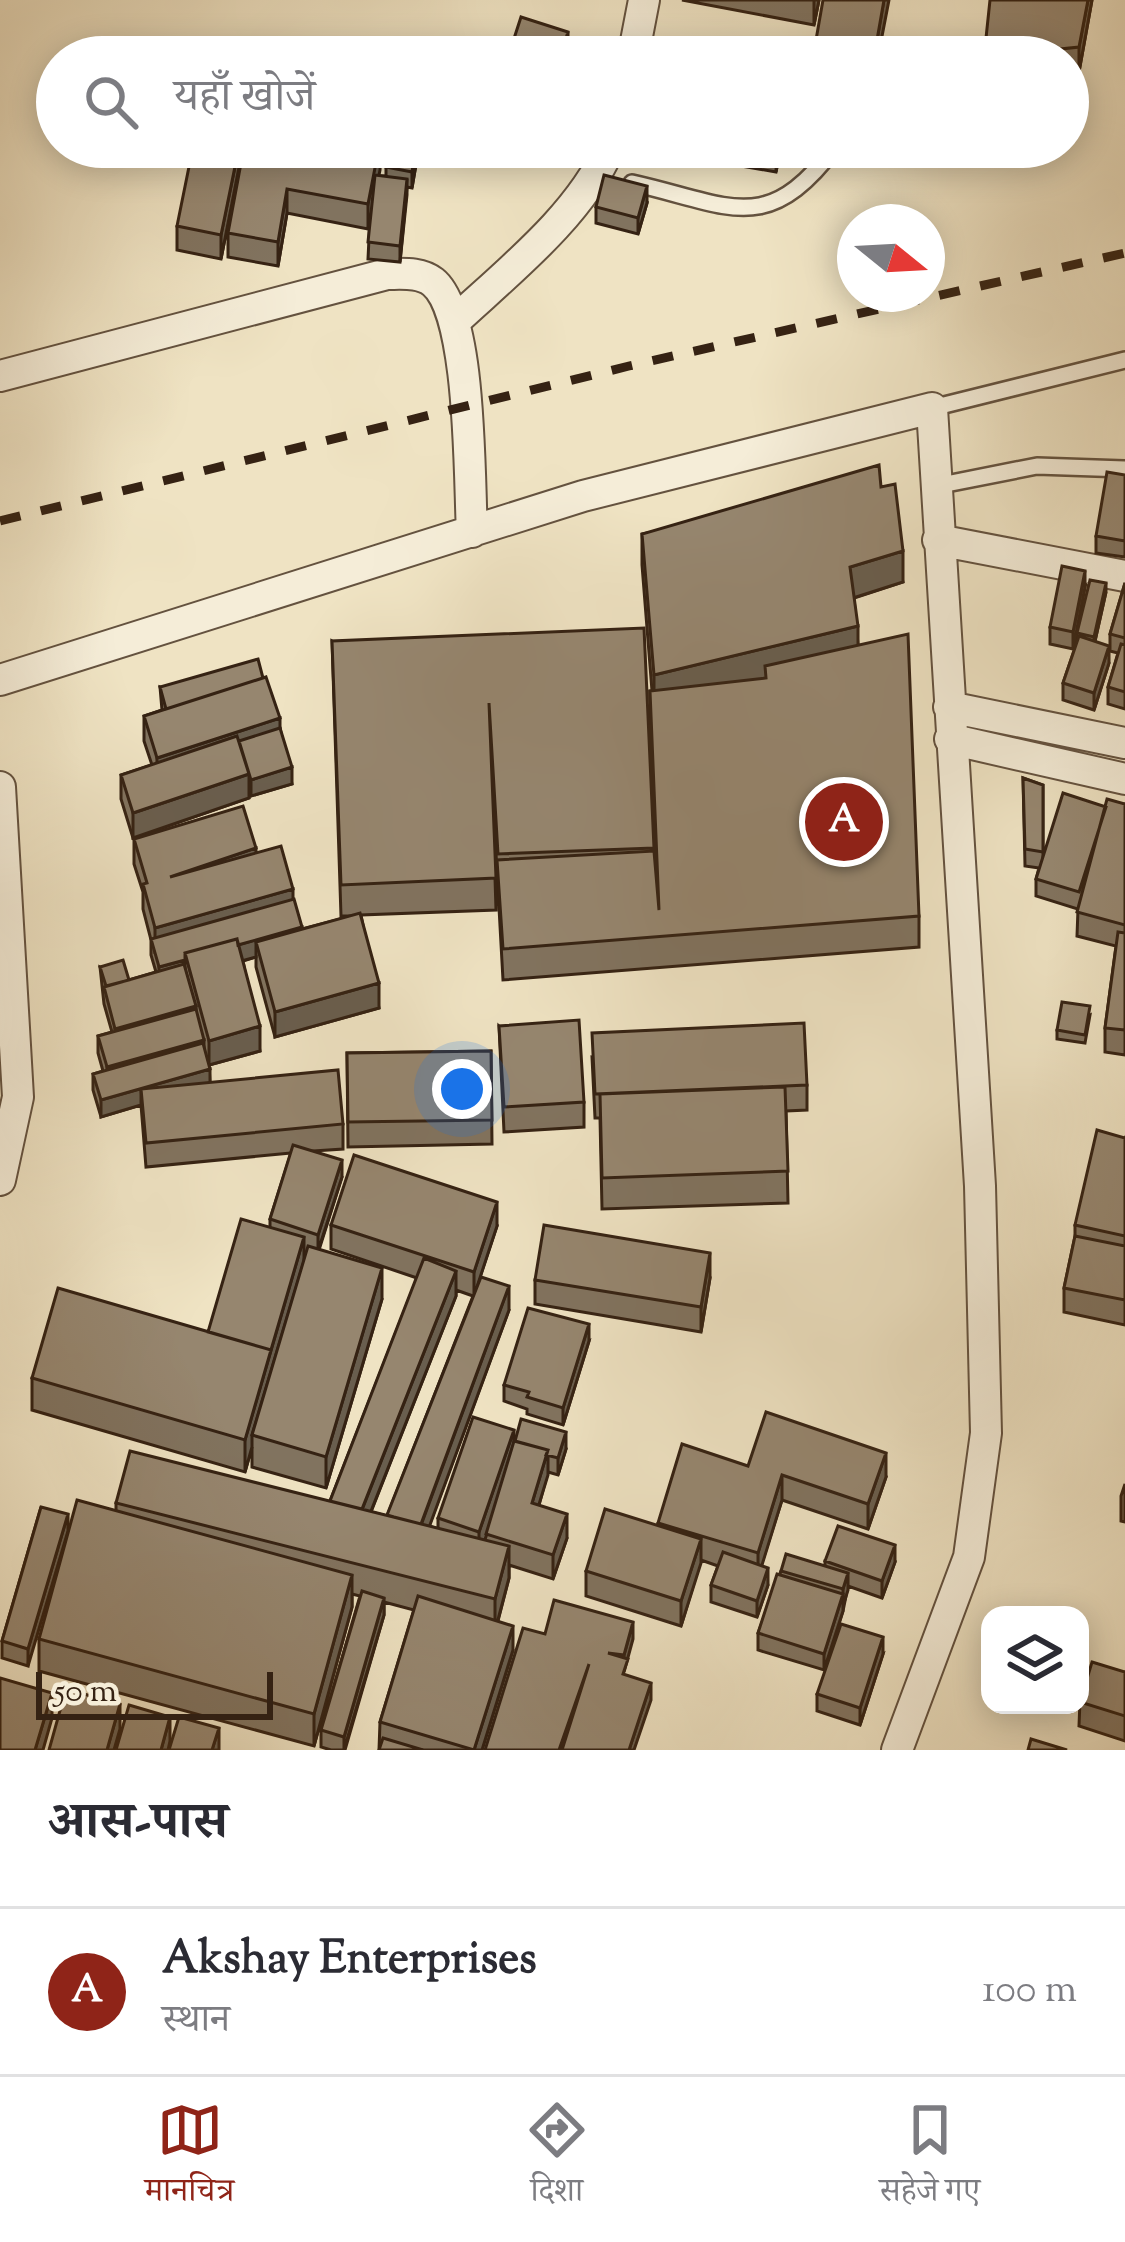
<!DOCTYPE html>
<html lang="hi">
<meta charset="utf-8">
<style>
body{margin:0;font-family:"Sorts Mill Goudy","Noto Serif Devanagari",serif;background:#f7f7f7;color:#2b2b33}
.controls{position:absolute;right:36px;bottom:36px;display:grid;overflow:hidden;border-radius:24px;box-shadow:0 6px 30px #0003}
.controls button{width:108px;height:108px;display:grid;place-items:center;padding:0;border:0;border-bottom:3px solid #e1e1e2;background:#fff;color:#2b2b33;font:60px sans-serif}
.compass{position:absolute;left:837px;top:204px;width:108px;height:108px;border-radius:50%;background:#fff;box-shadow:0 6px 30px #0003;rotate:108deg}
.scale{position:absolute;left:36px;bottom:30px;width:237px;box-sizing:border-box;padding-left:12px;border:6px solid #352213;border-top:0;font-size:33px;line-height:42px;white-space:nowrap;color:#352213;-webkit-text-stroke:9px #f5edd8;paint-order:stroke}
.you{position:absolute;left:462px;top:1089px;width:42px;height:42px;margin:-30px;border:9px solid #fff;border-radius:50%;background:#1a73e8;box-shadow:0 0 0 18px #1a73e833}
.badge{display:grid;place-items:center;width:78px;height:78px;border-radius:50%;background:#8f2418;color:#fff;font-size:39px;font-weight:700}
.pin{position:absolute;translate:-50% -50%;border:6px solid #fff;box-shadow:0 3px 12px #0006}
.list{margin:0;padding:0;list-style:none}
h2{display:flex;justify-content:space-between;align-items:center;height:156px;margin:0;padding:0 48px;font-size:51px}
h2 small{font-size:39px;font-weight:400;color:#7c7c81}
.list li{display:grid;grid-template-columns:78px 1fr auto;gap:36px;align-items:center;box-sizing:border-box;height:168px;padding:0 48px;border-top:3px solid #e1e1e2}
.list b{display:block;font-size:45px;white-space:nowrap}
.list p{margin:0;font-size:39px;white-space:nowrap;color:#7c7c81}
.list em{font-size:39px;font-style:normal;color:#7c7c81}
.icon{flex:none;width:66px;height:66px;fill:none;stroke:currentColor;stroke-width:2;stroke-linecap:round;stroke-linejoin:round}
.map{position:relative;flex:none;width:1125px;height:1750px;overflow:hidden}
.search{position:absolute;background:#fff;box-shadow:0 6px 30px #0003;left:36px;right:36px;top:36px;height:132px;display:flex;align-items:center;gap:30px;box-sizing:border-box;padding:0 42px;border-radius:66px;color:#7c7c81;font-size:45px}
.sheet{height:324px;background:#fff}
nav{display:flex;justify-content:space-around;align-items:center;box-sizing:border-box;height:168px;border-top:3px solid #e1e1e2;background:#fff;font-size:33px;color:#7c7c81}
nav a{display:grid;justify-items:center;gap:6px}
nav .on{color:#8f2418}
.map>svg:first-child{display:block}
</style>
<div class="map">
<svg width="1125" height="1750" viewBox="0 0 1125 1750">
<rect width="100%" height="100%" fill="#efe3c3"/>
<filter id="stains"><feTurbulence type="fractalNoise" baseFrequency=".00167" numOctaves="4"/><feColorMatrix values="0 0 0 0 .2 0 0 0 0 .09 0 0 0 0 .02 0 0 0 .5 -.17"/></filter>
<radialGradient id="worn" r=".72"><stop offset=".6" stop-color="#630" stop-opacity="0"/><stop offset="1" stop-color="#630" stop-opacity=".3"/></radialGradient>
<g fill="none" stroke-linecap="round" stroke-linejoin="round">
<!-- service casing -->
<g stroke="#64523f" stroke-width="20">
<path id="service" d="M632 183C731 205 766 238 835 147
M932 408 1125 360
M936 486 1037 466 1125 469"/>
</g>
<!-- minor casing -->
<g stroke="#64523f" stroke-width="34">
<path id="minor" d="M633 57 644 0
M455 321C510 270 579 216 610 147
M0 376 387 274C403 274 420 272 433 282 472 313 469 480 472 532
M938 540 1125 576
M0 680 583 496 932 408 980 1186 986 1433 969 1557 897 1750
M949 707 1125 743
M950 739 1125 779
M0 787 18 1097 0 1180"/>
</g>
<!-- service -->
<use href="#service" stroke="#f5edd8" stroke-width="15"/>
<!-- minor -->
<use href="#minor" stroke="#f5edd8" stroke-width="30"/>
<!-- rail -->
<path stroke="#352213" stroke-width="9" stroke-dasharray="21 21" stroke-linecap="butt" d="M0 521 629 366 1125 253"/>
</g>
<!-- wall -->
<path fill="#81735f" stroke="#352213" stroke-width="3" fill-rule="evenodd" d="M682 0H819L814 25Z
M1092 0 1079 72 1068 73V57H984Z
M243 147 221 259 177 250V226Z
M244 147H381L378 176H386V167L419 147 412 188 407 187 400 262 368 259 370 217 368 229 287 213 278 266 228 257V233Z
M683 147H781L776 172 683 156Z
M647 203 638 234 596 223V207Z
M1125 475V557L1096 553V536Z
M881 487 903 582 854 598 858 645 919 916V947L503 980 492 781 496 910 361 915 379 1008 275 1037 256 967V957L243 961 260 1051 209 1065 210 1082 343 1124V1149L313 1151 342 1177 319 1250 382 1299 326 1488 252 1467V1447L245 1472 32 1410V1378L208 1332 270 1227V1219L291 1153 146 1167 141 1105 101 1117 93 1090V1074L103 1071 98 1053V1036L112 1032 104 1004 100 967 129 980 156 972 151 955V940L143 909V892L134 864V839L256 853 293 899 302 929 352 916H341L332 641 654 848 657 885 650 722V691H652L642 565V534Z
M1125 583V709L1108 704V687L1118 653 1110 651V634Z
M1085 587 1073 649 1050 644V627Z
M1106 592 1095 641 1109 663 1094 710 1063 700V683L1077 642V633Z
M160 687 280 728 292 784 251 796 249 790V798L133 838 121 799V775L152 765 144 741V716L162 710Z
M1023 778 1043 785V857L1105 806 1125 804V1055L1105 1052V1028L1116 946 1077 936 1078 909 1036 896V879L1039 868 1025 866Z
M1090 1015 1085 1043 1057 1039V1030Z
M499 1026 584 1102V1127L504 1132Z
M491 1051 492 1144 348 1147 347 1053Z
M592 1057 807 1085V1110L786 1111 788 1203 602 1209 600 1118H595Z
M1125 1138V1325L1064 1312V1288L1075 1236V1225Z
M331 1225 497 1226 479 1280 509 1310 429 1526 438 1529V1518L514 1441 566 1449 558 1475 548 1472 539 1505 567 1538 553 1579 509 1565V1578L498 1621 513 1650 482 1750H379L380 1722 414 1610 384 1602V1615L345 1750H331L321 1747V1730L360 1596 352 1594V1607L314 1746 39 1671V1639L116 1511V1503L330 1501 417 1278 331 1249ZM456 1290 473 1296 387 1516 371 1512 456 1296Z
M710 1278 701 1332 535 1304V1280Z
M589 1341 563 1425 527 1414V1409L504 1401V1385Z
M748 1466 886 1477 868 1529 782 1500 761 1566 768 1585 757 1617 711 1602V1585L718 1566 701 1560 681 1626 586 1596V1571L658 1525V1523Z
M1125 1484V1522L1121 1521V1496Z
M41 1507 28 1666 2 1658V1641Z
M825 1561 895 1562 882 1598 848 1586 843 1611 824 1670 758 1650V1633L781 1571 825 1566Z
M883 1654 860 1725 817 1711V1694Z
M1125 1672V1741L1079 1726 1080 1700Z"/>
<!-- shaded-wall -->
<path fill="#695e4e" stroke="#352213" stroke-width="3" d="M814 0H819L814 25Z
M884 0H889L878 57H874Z
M1088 0H1092L1079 72V47Z
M568 32V48L565 57H560Z
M239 147H243L221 259V235Z
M378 147H381L380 170 368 229V204Z
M416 147H419L412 188V172Z
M777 147H781L776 172Z
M407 179V195L400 262V246Z
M647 186V203L638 234V218Z
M287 189V213L278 266V242Z
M903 551V582L850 599V567Z
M1085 571V587L1073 649V632Z
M1106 583V592L1094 646V637Z
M858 626V657L654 706V675Z
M1109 646V663L1094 710V693Z
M280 718V742L157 782V758Z
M292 767V784L251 796V780Z
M249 774V798L133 838V813Z
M256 848V872L170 877Z
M293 889V913L155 952V928Z
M302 927V944L256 942V957L191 975 187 959Z
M185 960V977L159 984V967Z
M379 983V1008L275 1037V1012Z
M196 1006V1022L115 1045V1029Z
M260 1026V1051L209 1065V1041Z
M204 1040V1057L107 1084V1067Z
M210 1069V1086L141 1089V1105L101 1117V1100Z
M342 1160V1177L318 1251V1235Z
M497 1202V1226L474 1296V1272Z
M304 1237V1261L252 1435V1447L245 1472V1440Z
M710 1253V1278L701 1332V1307Z
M382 1268V1299L326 1488V1457Z
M456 1271V1296L360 1539V1515Z
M509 1286V1310L420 1552V1528Z
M589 1324V1341L563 1425V1408Z
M514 1430V1455L479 1557V1532Z
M566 1432V1449L558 1475V1458Z
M548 1450V1475L532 1527V1503Z
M886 1453V1477L868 1529V1504Z
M782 1475V1500L758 1578V1553Z
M68 1514V1531L28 1666V1649Z
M567 1514V1538L553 1579V1555Z
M701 1539V1563L681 1626V1601Z
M895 1545V1562L882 1598V1581Z
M509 1546V1578L495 1631V1599Z
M768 1568V1585L757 1617V1601Z
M848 1573V1590L843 1606V1589Z
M352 1575V1607L314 1746V1714Z
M843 1594V1611L824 1670V1654Z
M384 1598V1615L344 1750V1737Z
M633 1622V1639L624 1672V1655Z
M513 1626V1650L482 1750H474Z
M883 1637V1654L860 1725V1708Z
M651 1683V1700L634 1750H629Z
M52 1693V1718L43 1750H35Z
M120 1704V1729L114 1750H107Z
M170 1717V1741L168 1750H161Z
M219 1728V1750H212Z"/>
<!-- building -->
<path fill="#96866f" stroke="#352213" stroke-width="3" d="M823 0H884L874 57H813Z
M990 0H1088L1079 47 984 57Z
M521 17 568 32 560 57H508Z
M193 147H239L221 235 177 226Z
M244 147H379L368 204 287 189 278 242 228 233Z
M390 147H416L412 172 386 167Z
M375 175 407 179 400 246 368 242Z
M604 175 647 186 638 218 596 207Z
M879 465 881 487 895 484 903 551 850 567 858 626 654 675 642 534Z
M1107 472 1125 475V541L1096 536Z
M1062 566 1085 571 1073 632 1050 627Z
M1090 580 1106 583 1094 637 1077 633Z
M1125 583V638L1110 634Z
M644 628 654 848 498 854 489 703 496 878 341 885 332 641Z
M908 634 919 916 503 949 497 860 654 851 659 910 650 691 766 678 765 666Z
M1079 636 1109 646 1094 693 1063 683Z
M1121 644 1125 645V692L1108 687Z
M258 659 263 678 166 709 160 687Z
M266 677 280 718 157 758 144 716Z
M280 728 292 767 251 780 239 741Z
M237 736 249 774 133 813 121 775Z
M1023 778 1043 785V852L1025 849Z
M1063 793 1106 807 1079 892 1036 879Z
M1107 799 1125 804V925L1077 912Z
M243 806 256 848 170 877 281 846 293 889 155 928 143 884 147 883 134 839Z
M294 899 302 927 238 945 237 939 185 953V960L159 967 151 939Z
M360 913 379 983 275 1012 256 942Z
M1118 932 1125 933V1030L1105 1028Z
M237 939 260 1026 209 1041 185 953Z
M123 960 129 980 106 986 100 967Z
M184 964 196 1006 115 1029 104 987Z
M1062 1002 1090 1006 1085 1035 1057 1030Z
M196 1009 204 1040 107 1067 98 1036Z
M579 1020 584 1102 504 1107 499 1026Z
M804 1023 807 1085 595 1094 592 1033Z
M203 1043 210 1069 101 1100 93 1074Z
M491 1051 492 1120 348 1122 347 1053Z
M338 1070 343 1124 146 1143 141 1089Z
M785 1087 788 1171 602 1178 600 1094Z
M1097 1130 1125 1138V1236L1075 1225Z
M293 1145 342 1160 318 1235 270 1219Z
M354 1155 497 1202 474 1272 331 1225Z
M241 1219 304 1237 271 1350 208 1332Z
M544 1225 710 1253 701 1307 535 1280Z
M1075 1236 1125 1246V1300L1064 1288Z
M308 1246 382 1268 326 1457 252 1435Z
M424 1258 456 1271 362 1509 330 1501Z
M481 1277 509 1286 421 1524 394 1517 387 1515Z
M58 1288 271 1350 245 1440 32 1378Z
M528 1308 589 1324 563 1408 527 1397 529 1392 504 1385Z
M766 1412 886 1453 868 1504 782 1475 758 1553 658 1523 682 1444 748 1466Z
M473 1417 514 1430 479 1532 438 1518Z
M521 1419 566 1432 558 1458 546 1455 548 1450 515 1441Z
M514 1441 548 1450 532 1503 567 1514 553 1555 486 1534Z
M130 1451 509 1546 495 1599 116 1503Z
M77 1500 352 1575 314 1714 39 1639Z
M41 1507 68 1514 28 1649 2 1641Z
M605 1509 701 1539 681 1601 586 1571Z
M838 1526 895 1545 882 1581 825 1561Z
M723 1552 768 1568 757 1601 711 1585Z
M786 1554 848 1573 843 1589 781 1571Z
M777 1574 843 1594 824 1654 758 1633Z
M362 1591 384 1598 344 1737 321 1730Z
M418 1596 513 1626 474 1750 380 1722Z
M554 1600 633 1622 624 1655 608 1653 628 1659 623 1674 651 1683 629 1750H562L589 1664 559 1750H485L523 1628 545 1634Z
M841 1624 883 1637 860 1708 817 1694Z
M1092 1662 1125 1672V1716L1080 1702Z
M0 1678 52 1693 35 1750H0Z
M66 1689 120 1704 107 1750H49Z
M129 1705 170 1717 161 1750H116Z
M179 1717 219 1728 212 1750H169Z
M383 1738 423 1750H379Z
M1031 1739 1067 1750H1028Z"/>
<rect width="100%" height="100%" filter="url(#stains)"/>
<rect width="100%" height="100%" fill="url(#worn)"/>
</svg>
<div class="controls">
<button><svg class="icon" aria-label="layers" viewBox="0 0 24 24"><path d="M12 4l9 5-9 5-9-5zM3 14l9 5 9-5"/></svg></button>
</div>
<svg class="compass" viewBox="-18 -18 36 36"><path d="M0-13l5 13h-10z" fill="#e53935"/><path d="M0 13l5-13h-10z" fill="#7c7c81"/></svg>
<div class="scale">50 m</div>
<div class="you"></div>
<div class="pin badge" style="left:844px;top:822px">A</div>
<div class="search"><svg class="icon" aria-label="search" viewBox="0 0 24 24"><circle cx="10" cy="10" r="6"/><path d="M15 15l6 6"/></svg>यहाँ खोजें</div>
</div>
<section class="sheet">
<h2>आस-पास<small></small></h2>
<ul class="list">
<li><span class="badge">A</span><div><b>Akshay Enterprises</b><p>स्थान</p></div><em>100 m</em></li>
</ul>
</section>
<nav>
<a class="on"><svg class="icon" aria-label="map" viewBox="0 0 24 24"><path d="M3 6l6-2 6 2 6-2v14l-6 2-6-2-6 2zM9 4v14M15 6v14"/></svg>मानचित्र</a>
<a><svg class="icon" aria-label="directions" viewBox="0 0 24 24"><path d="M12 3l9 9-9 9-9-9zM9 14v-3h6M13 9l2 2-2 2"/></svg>दिशा</a>
<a><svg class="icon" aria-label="saved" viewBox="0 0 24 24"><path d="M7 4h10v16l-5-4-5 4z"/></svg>सहेजे गए</a>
</nav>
